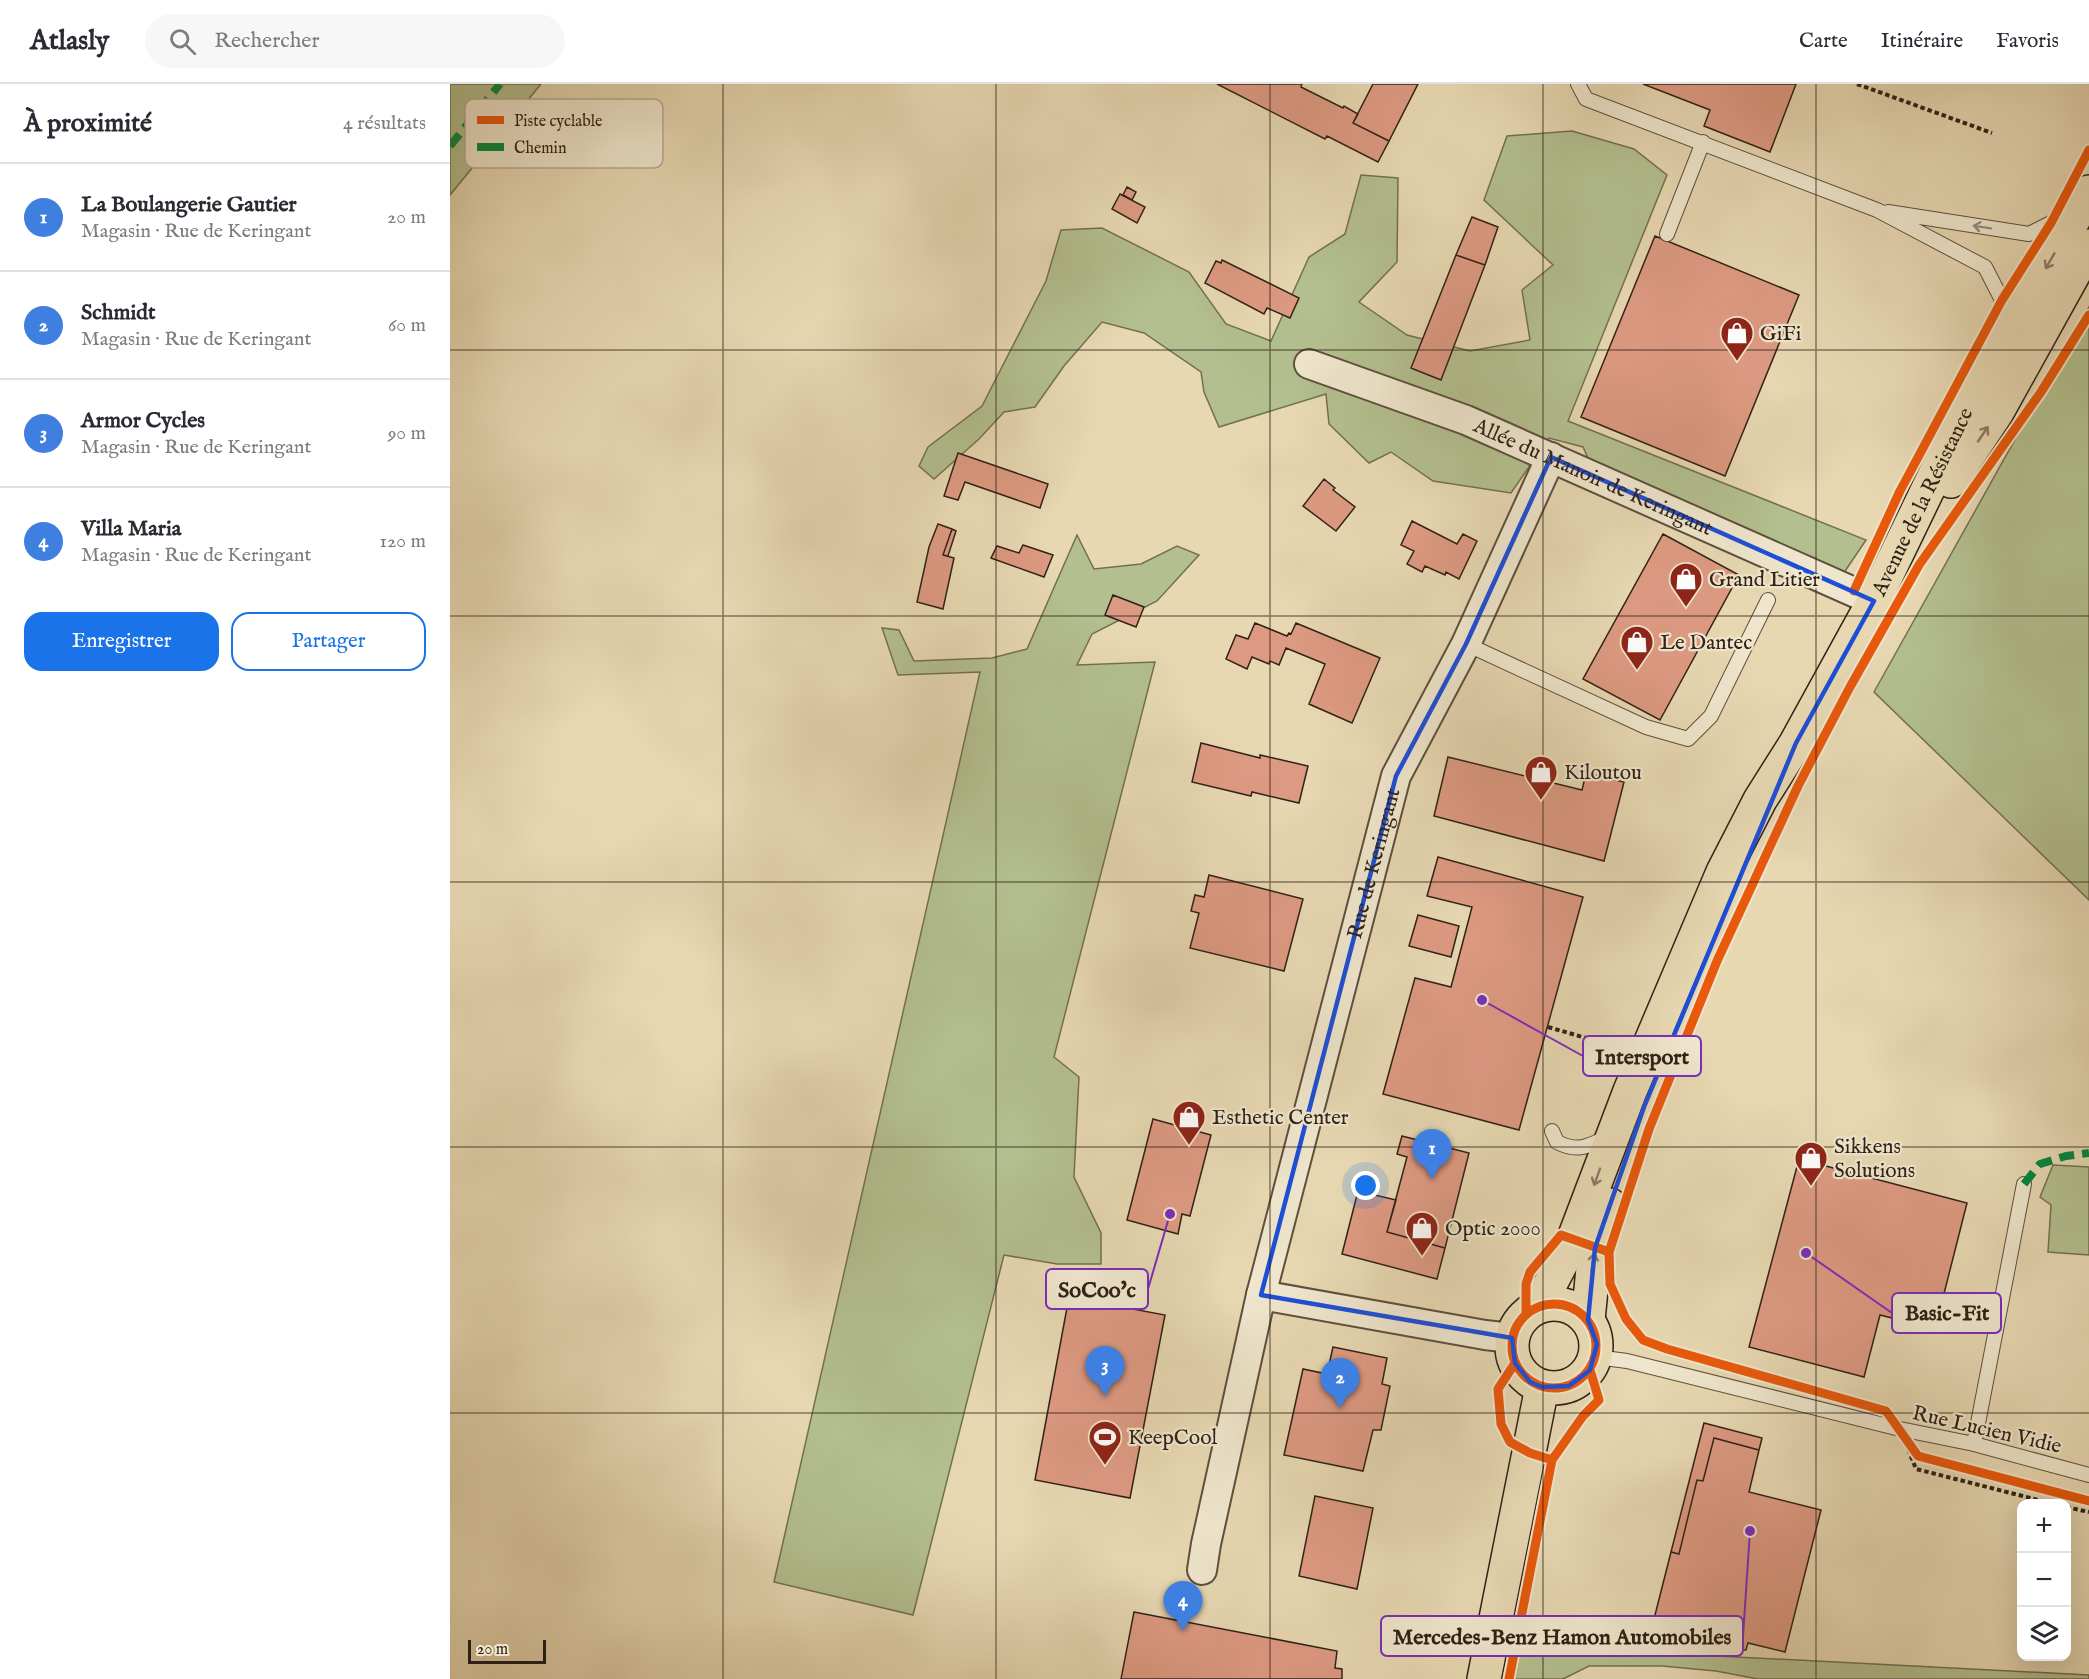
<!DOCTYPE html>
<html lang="fr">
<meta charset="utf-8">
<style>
body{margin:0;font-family:"IM FELL English",serif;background:#f7f7f7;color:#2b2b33}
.controls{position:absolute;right:18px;bottom:18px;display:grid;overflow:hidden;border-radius:12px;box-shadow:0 6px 24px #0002}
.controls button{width:54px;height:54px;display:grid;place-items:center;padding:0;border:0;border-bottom:2px solid #e1e1e2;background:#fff;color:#2b2b33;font:30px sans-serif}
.scale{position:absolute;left:18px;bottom:15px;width:78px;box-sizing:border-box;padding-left:6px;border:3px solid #302117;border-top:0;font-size:16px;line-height:21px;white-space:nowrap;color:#302117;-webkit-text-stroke:4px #efe6cd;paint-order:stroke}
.you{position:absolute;left:916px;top:1102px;width:21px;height:21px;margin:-15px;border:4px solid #fff;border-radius:50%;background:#1a73e8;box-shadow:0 0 0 9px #1a73e833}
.badge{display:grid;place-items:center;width:39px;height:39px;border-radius:50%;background:#1a73e8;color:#fff;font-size:20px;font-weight:700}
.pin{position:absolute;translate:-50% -50px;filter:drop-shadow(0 2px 3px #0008)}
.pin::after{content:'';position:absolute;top:32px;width:21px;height:18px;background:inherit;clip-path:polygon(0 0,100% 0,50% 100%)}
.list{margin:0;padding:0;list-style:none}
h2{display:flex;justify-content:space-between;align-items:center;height:78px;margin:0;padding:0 24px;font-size:26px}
h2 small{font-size:20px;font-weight:400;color:#7c7c81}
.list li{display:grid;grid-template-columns:39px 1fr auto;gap:18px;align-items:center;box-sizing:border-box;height:108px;padding:0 24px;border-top:2px solid #e1e1e2}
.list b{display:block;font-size:22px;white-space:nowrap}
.list p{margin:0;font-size:20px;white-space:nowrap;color:#7c7c81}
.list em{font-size:20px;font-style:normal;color:#7c7c81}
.actions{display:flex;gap:12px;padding:18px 24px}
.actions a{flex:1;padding:14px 0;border:2px solid #1a73e8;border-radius:18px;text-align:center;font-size:21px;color:#1a73e8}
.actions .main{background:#1a73e8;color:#fff}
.icon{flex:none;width:33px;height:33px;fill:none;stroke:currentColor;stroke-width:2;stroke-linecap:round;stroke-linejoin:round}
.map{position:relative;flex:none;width:1639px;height:1595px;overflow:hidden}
header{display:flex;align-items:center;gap:36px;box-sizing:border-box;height:84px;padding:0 30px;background:#fff;border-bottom:2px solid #e1e1e2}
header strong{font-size:28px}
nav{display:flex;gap:33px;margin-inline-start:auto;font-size:21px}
.search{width:420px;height:54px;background:#f7f7f7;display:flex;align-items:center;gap:15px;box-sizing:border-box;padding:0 21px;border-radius:33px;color:#7c7c81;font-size:22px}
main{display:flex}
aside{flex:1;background:#fff}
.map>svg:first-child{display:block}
</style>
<header>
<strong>Atlasly</strong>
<div class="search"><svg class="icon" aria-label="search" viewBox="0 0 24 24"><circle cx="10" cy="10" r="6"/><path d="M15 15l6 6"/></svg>Rechercher</div>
<nav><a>Carte</a><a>Itinéraire</a><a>Favoris</a></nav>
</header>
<main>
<aside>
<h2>À proximité<small>4 résultats</small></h2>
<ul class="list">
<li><span class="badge" style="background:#3f7fe0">1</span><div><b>La Boulangerie Gautier</b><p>Magasin · Rue de Keringant</p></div><em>20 m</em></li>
<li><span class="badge" style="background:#3f7fe0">2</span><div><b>Schmidt</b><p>Magasin · Rue de Keringant</p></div><em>60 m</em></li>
<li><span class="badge" style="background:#3f7fe0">3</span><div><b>Armor Cycles</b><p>Magasin · Rue de Keringant</p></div><em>90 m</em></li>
<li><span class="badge" style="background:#3f7fe0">4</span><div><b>Villa Maria</b><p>Magasin · Rue de Keringant</p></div><em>120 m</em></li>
</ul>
<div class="actions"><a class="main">Enregistrer</a><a>Partager</a></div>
</aside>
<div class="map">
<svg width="1639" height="1595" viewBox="0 0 1639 1595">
<rect width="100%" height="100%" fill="#e7d8b2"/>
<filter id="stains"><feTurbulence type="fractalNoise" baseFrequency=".00333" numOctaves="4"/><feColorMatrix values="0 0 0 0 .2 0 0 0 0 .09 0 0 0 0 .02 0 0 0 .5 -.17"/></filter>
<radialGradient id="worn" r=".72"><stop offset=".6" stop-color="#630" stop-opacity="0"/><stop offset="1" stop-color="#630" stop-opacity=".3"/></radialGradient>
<!-- green -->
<path fill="#b3bf8e" stroke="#727052" stroke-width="1.5" d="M0 0H91L0 111Z
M1122 47 1184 65 1217 91 1118 337 1416 456 1387 499 1154 411 1133 363 1099 354 1061 409 983 397 941 368 919 379 879 340 876 310 769 343 754 308 751 288 694 249 652 238 614 282 585 323 554 328 529 355 484 395 469 382 478 363 532 322 596 197 611 146 652 144 739 188 776 240 821 257 859 173 895 150 911 91 948 94 947 178 909 218 957 251 1020 267 1080 256 1072 206 1103 181 1034 116 1057 52Z
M1639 223V816L1424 608Z
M627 451 644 485 691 480 727 462 749 471 707 517 642 550 627 581 705 578 604 973 629 993 624 1093 651 1149V1180H607L554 1171 463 1531 324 1498 530 588 448 591 432 544 449 546 464 577 542 574 577 565Z
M1603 1081 1639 1083V1171L1598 1168 1601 1121 1590 1113Z
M1071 1562 1639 1591V1595H1308L1266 1587 1212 1582H1139L1113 1595H1065Z"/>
<!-- building -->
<path fill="#dd9a82" stroke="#302117" stroke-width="1.5" d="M767 0H852L851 3 893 24 894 22 908 30 903 39 939 57 928 78 877 52 875 55Z
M923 0H968L939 57 903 39Z
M1193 0H1346L1320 68 1254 42 1260 26Z
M677 103 686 108 682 116 673 111Z
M670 110 695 123 687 139 662 125Z
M1022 133 1048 143 1035 181 1006 171Z
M1205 152 1349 211 1275 392 1131 333Z
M1006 171 1035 181 991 296 961 284Z
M772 176 849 214 840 234 817 224 814 230 755 199 766 177 771 179Z
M508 369 598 400 590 424 515 398 508 416 494 412Z
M874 395 885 404 883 406 905 423 886 447 853 422Z
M962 437 1007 460 1013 450 1027 457 1009 495 996 488 995 491 975 482 972 488 957 480 964 467 951 461Z
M488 440 502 445 493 471 504 474 493 525 467 518 479 463Z
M502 445 506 447 498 472 493 471Z
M1213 450 1289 491 1210 636 1133 595Z
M573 461 603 471 594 493 541 474 547 462 569 469Z
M663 511 694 523 686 543 655 531Z
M805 539 837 552 839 549 841 550 846 539 930 574 902 639 859 620 875 580 836 564 829 581 820 577 819 580 802 573 797 585 776 575 786 551 798 555Z
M751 659 810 674V671L858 682 849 719 802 708 801 712 742 698Z
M998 673 1132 706 1136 689 1174 698 1154 777 984 732Z
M988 773 1133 813 1069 1046 933 1010 965 894 1001 903 1022 823 977 812Z
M759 791 853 815 834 887 740 864 749 829 741 827 745 811 754 813Z
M968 831 1009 842 1001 873 959 862Z
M703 1035 761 1051 740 1132 732 1130 728 1150 677 1136Z
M952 1052 1019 1069 995 1164 937 1148 957 1073 947 1070Z
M1349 1075 1517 1119 1485 1245 1430 1231 1414 1293 1299 1263Z
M908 1107 946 1116 937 1148 995 1164 987 1195 892 1170Z
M619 1213 715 1231 680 1414 585 1396Z
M883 1263 937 1274 932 1300 940 1302 931 1346H923L913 1387 834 1371 853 1285 877 1290Z
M1254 1339 1312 1354 1309 1366 1264 1354 1253 1397 1247 1396 1229 1470 1221 1468Z
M1264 1354 1309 1366 1299 1408 1371 1426 1335 1568 1298 1559 1296 1566 1207 1561 1213 1537 1204 1535 1221 1468 1229 1470 1247 1396 1253 1397Z
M865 1412 923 1424 907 1505 849 1492Z
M684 1528 887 1567 885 1584 892 1585V1595H671Z"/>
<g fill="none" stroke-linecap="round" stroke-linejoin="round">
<!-- lane casing -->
<g stroke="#5e4f3e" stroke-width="16">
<path id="lane" d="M1128 0 1136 15 1427 126 1535 183 1552 216 1556 241
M1438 128 1579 150 1601 139 1617 126
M1217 150 1253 58
M1016 560 1196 643 1238 655 1261 632 1318 516
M1102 1047 1107 1058C1128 1069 1138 1062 1158 1053
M1146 1273 1177 1277 1450 1345 1524 1360 1639 1391
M1524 1360 1574 1100"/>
</g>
<!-- street casing -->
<g stroke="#5e4f3e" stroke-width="32">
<g id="street">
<path id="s1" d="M859 280 1016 336 1424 517"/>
<path id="s2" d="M811 1211 946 692 1016 560 1101 373"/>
<path d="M752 1486 756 1460 811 1211 1035 1251 1062 1254"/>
</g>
</g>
<!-- primary casing -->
<g stroke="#302117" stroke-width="36">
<g id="primary">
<path d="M1501 397 1547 328 1639 162"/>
<circle cx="1104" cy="1262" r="42"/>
<path id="s3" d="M1088 1223 1123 1157 1180 1007 1273 788 1310 716 1346 659 1424 517 1520 318 1639 108"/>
<path d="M1138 1236 1145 1164 1160 1121"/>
<path d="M1034 1595 1092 1303"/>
</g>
</g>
<!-- path -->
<path stroke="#302117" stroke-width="4" stroke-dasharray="4.5 3" stroke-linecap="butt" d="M1407 0 1542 49
M1098 943 1136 954
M1458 1365 1466 1385 1604 1420
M1616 1423 1639 1428"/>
<!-- lane -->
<use href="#lane" stroke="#efe6cd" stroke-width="14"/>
<!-- street -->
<use href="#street" stroke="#efe6cd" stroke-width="28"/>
<!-- primary -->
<use href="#primary" stroke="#e7d8b2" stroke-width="33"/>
<!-- quiet -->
<path stroke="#00873e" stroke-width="8" stroke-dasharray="15 8" stroke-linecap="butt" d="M0 62 50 0
M1574 1100 1590 1080 1616 1072 1639 1069"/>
<!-- cycleway casing -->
<g stroke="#efe6cd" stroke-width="13">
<path id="cycleway" d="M1639 231 1591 308 1469 481 1400 603 1348 702 1267 877 1199 1045 1159 1168 1160 1200 1176 1235 1193 1256 1217 1265 1436 1327 1468 1372 1639 1417
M1404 507 1450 407 1552 216 1601 139 1639 66
M1062 1262a42 42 0 1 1 84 0a42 42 0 1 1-84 0Z
M1076 1230V1200L1080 1188 1111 1151 1159 1168
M1065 1279 1048 1305 1051 1340 1060 1358 1080 1369 1102 1376
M1059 1595 1102 1376 1133 1332 1149 1316 1140 1286"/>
</g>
<!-- cycleway -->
<use href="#cycleway" stroke="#e8590c" stroke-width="9"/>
</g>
<!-- one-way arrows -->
<defs><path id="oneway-shaft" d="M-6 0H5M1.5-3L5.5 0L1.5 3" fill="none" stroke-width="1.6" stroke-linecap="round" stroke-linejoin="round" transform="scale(1.5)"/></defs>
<use stroke="#998d7b" href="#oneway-shaft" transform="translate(1532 143) rotate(-171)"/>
<g stroke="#8c7c64">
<use href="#oneway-shaft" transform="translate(1600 177) rotate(120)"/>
<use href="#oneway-shaft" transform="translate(1533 350) rotate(-56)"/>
<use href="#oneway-shaft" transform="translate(1147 1093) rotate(110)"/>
<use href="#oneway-shaft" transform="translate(1143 1178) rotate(-81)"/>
</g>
<!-- marked area -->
<path fill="none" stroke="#1d4ed8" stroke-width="4.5" stroke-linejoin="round" d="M1101 373 1424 517 1346 659 1194 1023 1145 1164 1138 1236 1147 1260 1140 1286 1119 1302 1092 1303 1080 1298 1065 1279 1062 1254 811 1211 946 692 1016 560Z"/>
<!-- grid -->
<path fill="none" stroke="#302117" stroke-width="1.5" stroke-opacity="0.55" d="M273 0V1595M546 0V1595M820 0V1595M1093 0V1595M1366 0V1595M0 266H1639M0 532H1639M0 798H1639M0 1063H1639M0 1329H1639"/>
<!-- icons -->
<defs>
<g id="shop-pin" transform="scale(1.725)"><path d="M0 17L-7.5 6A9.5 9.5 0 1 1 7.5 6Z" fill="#8f2418" stroke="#efe6cd"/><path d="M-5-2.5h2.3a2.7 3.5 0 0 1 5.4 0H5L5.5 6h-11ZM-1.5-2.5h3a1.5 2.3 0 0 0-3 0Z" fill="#fff"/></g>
<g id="stadium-pin" transform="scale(1.725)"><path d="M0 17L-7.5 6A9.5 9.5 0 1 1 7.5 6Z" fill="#8f2418" stroke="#efe6cd"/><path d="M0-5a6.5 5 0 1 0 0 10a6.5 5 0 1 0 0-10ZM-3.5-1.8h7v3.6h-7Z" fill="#fff"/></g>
</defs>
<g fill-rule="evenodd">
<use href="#shop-pin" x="1287" y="249"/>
<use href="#shop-pin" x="1236" y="495"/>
<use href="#shop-pin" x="1187" y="558"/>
<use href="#shop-pin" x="1091" y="688"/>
<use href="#shop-pin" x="739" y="1033"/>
<use href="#shop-pin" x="1361" y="1074"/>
<use href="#shop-pin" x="972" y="1144"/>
<use href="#stadium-pin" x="655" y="1353"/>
</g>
<g text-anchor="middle" stroke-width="4.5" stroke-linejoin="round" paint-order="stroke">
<!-- poi labels -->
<g font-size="21" fill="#302117" stroke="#efe6cd" text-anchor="start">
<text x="1310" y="256">GiFi</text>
<text x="1259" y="502">Grand Litier</text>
<text x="1210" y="565">Le Dantec</text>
<text x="1114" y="695">Kiloutou</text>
<text x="762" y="1040">Esthetic Center</text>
<text x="1384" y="1069">Sikkens<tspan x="1384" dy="24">Solutions</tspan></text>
<text x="995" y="1151">Optic 2000</text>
<text x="678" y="1360">KeepCool</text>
</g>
<!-- street labels -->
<g font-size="21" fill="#302117" stroke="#efe6cd">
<text dy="7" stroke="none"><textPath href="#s1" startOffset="306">Allée du Manoir de Keringant</textPath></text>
<text dy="7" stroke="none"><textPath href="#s3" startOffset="894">Avenue de la Résistance</textPath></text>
<text dy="7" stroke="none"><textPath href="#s2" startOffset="446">Rue de Keringant</textPath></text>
<text transform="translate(1537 1345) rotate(13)" y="7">Rue Lucien Vidie</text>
</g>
</g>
<!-- legend -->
<rect x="15" y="15" width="198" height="69" rx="9" fill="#efe6cd" stroke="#b6ab96" stroke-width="1.5"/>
<rect x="27" y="32" width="27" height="8" fill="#e8590c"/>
<rect x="27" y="59" width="27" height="8" fill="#00873e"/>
<g font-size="16" fill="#302117">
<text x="64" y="42">Piste cyclable</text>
<text x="64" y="69">Chemin</text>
</g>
<!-- callouts -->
<path fill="none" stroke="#7b2cbf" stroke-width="2" d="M1032 916L1133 972M720 1130L698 1205M1356 1169L1442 1229M1300 1447L1293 1552"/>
<g fill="#7b2cbf" stroke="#efe6cd" stroke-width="2">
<circle cx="1032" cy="916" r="6"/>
<circle cx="720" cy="1130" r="6"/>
<circle cx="1356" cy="1169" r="6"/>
<circle cx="1300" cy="1447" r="6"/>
</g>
<g fill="#efe6cd" stroke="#7b2cbf" stroke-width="2">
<rect x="1133" y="952" width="118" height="40" rx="6"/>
<rect x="596" y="1185" width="102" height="40" rx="6"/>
<rect x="1442" y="1209" width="109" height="40" rx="6"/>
<rect x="931" y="1532" width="362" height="40" rx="6"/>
</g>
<g font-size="22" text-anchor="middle" font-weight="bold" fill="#302117">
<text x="1192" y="980">Intersport</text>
<text x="647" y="1213">SoCoo'c</text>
<text x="1497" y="1236">Basic-Fit</text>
<text x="1112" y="1560">Mercedes-Benz Hamon Automobiles</text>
</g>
<rect width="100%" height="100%" filter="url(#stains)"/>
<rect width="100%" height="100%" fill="url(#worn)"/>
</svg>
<div class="controls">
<button>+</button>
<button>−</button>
<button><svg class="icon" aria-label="layers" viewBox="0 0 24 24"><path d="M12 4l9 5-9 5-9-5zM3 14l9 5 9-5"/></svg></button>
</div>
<div class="scale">20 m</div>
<div class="you"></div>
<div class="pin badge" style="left:982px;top:1095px;background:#3f7fe0">1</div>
<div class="pin badge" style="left:890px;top:1324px;background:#3f7fe0">2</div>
<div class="pin badge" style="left:655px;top:1312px;background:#3f7fe0">3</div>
<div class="pin badge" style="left:733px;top:1547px;background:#3f7fe0">4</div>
</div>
</main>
